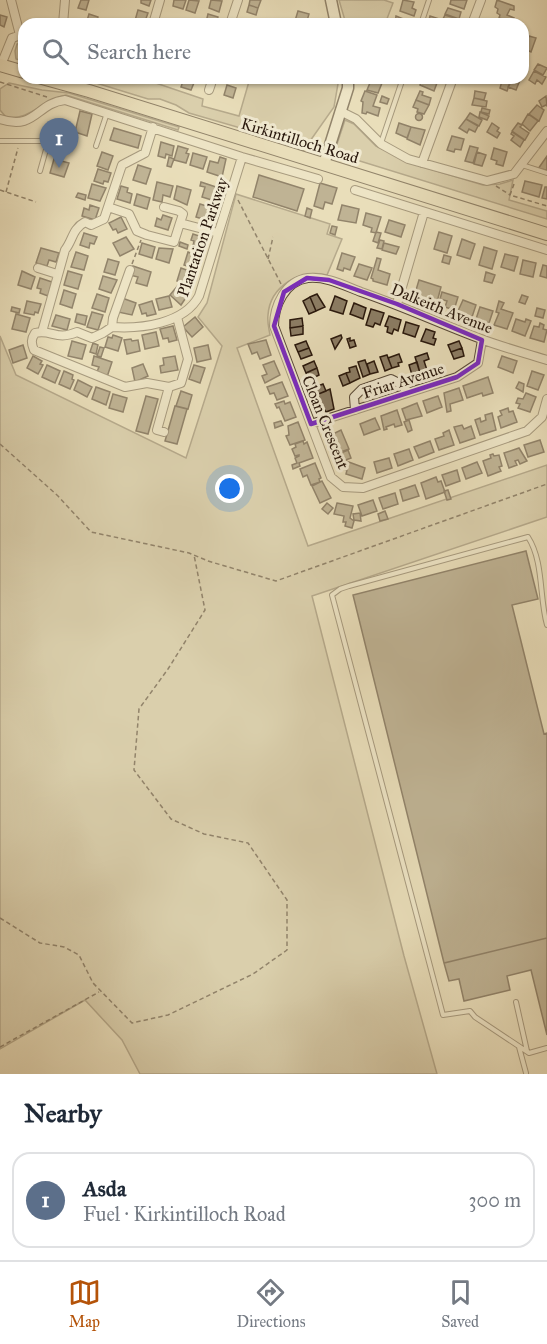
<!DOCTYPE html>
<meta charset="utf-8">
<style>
body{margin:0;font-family:"IM FELL Great Primer",serif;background:#f6f6f7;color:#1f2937}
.you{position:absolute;left:230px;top:489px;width:21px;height:21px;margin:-15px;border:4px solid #fff;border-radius:50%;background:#1a73e8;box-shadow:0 0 0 9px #1a73e833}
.badge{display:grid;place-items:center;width:39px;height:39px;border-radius:50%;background:#b45309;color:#fff;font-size:20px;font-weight:700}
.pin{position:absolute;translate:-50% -50px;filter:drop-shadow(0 2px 3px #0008)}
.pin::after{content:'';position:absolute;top:32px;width:21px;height:18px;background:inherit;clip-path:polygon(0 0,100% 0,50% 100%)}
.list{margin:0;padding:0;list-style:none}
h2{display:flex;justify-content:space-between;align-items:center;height:78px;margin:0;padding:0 24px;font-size:26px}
h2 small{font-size:20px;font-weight:400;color:#747a83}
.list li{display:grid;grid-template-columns:39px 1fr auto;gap:18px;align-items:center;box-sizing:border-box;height:96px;margin:0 12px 12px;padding:0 12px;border:2px solid #e0e1e3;border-radius:18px}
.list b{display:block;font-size:22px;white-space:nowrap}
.list p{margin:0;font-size:20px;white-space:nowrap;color:#747a83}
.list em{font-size:20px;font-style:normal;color:#747a83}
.icon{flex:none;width:33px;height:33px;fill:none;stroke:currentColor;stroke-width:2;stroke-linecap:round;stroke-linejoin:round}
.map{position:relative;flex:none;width:547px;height:1074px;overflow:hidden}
.search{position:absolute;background:#fff;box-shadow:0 2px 4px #0004;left:18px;right:18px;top:18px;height:66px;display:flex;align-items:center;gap:15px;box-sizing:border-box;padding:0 21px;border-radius:18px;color:#747a83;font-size:22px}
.sheet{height:186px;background:#fff}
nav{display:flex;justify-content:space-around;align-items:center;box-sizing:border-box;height:84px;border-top:2px solid #e0e1e3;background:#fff;font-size:16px;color:#747a83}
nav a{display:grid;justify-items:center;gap:3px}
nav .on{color:#b45309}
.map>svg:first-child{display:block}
</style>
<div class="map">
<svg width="547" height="1074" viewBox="0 0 547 1074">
<rect width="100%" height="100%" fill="#e9deba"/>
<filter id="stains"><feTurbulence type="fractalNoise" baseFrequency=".00333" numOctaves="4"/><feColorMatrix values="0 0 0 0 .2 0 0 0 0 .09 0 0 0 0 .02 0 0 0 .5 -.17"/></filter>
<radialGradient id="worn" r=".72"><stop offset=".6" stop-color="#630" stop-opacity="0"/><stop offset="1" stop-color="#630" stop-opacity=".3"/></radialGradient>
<!-- green -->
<path fill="#c8bc9c" stroke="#786a54" stroke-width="1.5" d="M339 0H384L393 3 385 24H346Z
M24 42V61L16 59 15 51 17 44Z
M80 78H141L203 99 202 106 239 116 250 78H339L334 107 303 151 261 134 189 113 176 105 160 99H148Z
M9 83 42 90 69 93 179 127 178 130 66 95C42 99 31 121 6 117L0 110V89Z
M345 120 354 124 376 146 420 166 483 185 500 184 513 180 509 200 547 211V219L334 153Z
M236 194 330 224 327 234 342 239 327 275C301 268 270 286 268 315 267 322 269 329 270 335L237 348 308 546 547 465V517L312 596 404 956 437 1074H140L122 1040 85 1000 0 1049V336L16 375 186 458 222 346 198 317 207 303Z"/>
<!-- building -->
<path fill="#8c7e66" stroke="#28170c" stroke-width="1.5" d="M81 0H89L86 10 78 8Z
M141 0H151L149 6 141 3Z
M174 0H186L183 9 173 6Z
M189 0 199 1 195 13 186 10Z
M211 0 222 1 219 12 209 8Z
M250 0H261L258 8 249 5Z
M403 0 414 2 412 8 416 10 414 16 400 11Z
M451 0H467L464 9 450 4Z
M497 0 514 6V10L510 9 507 15 514 18 512 22 499 18 500 15 497 13 498 9 495 7Z
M249 5 258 8 256 15 247 12Z
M448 8 461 12 459 19 445 14Z
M138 10 148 13 144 24H134Z
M298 11 309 14 306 24H294Z
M89 14 98 17 96 24H86Z
M208 14 218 17 216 24 206 22Z
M0 15 7 17 4 27 0 25Z
M445 15 458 19 456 24 442 21Z
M396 16 408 21 407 24H395Z
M430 16 439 19 437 23 429 20Z
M490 19 503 24H488Z
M529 36 536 38 531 52 523 48V37L528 39Z
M538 64 547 68 543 75 534 70Z
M534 71 546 77 542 84 537 80 535 84 529 80Z
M184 78H196L191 90 181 87Z
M372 78H384L378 93 367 90Z
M422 78 437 83 434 91 420 85Z
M424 78H439L437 83Z
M500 78H512L507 91 500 88 502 81 499 80Z
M512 78 520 80 516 90 508 87Z
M227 85 236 88 233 98 224 95Z
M365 91 377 95 373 106 380 108 378 116 367 112 366 114 362 113 363 102 361 101Z
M420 91 423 92 422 95 431 98 429 105 416 100Z
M475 91 486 93 484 100 474 98Z
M382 96 389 99 387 104 380 102Z
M546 96 547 106 546 105 542 107 539 101Z
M474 98 487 101 486 107 472 105Z
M416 100 429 105 424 114 417 112 418 109 413 107Z
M537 105 544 110 539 121 529 114Z
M482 108 490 110 489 114 481 112Z
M80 111 92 114 87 136 75 132Z
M480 112 489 116 487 120 479 117Z
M470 113 482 120 479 126 466 119Z
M415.5 117a3.5 3.5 0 1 1 7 0a3.5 3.5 0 1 1-7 0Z
M528 114 538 121 530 131 522 124Z
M466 119 478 126 475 132 469 129 467 133 459 128Z
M399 123 411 127 407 138 396 133Z
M492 123 499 128 497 131 500 133 497 138 487 132Z
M518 123 522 125 520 127 529 133 525 140 512 131Z
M411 127 425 130 420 145 407 139Z
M114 128 141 136 138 148 110 140Z
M512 132 524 140 520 147 511 140 514 136 511 134Z
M452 136 464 139 461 150 455 149 454 152 447 150Z
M161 142 174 146 172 156 166 154 165 158 158 156Z
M178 146 188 149 186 153 189 154 186 163 174 160Z
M470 146 478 148 473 163 465 161Z
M494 148 507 152 503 166 496 164 497 161 491 159Z
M102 152 113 156 108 170 97 166Z
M477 152 486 155 482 166 474 164Z
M193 153 207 157 203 169 190 165Z
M547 156V170L538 169Z
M169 157 174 159 171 167 167 166Z
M220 157 226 159 222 177 207 172 210 161 218 163Z
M54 159 69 163 64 177 50 173Z
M138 165 151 169 146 184 133 180Z
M98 169 111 173 108 182 104 181 103 184 94 181Z
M259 175 304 189 297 211 253 197Z
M525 181 542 185 539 197 522 192Z
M157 182 173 186 170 197 163 195 162 202 153 200Z
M201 182 219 188 215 201 202 197 205 187 200 186Z
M320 183 337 188 332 204 325 202 323 209 314 206Z
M92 184 106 188 100 201 88 198Z
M121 186 128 188 127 192 132 194 130 203 117 199Z
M177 186 191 190 187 205 174 199Z
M545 187H547V199L542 198Z
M78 193 86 195 85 200 76 197Z
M137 194 150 198 147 209 134 205Z
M200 204 213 208 209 221 196 217Z
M90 205 99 208 95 220 82 216 84 208 89 210Z
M342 205 359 209 356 223 338 220Z
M307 208 312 210 310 218 305 216Z
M366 213 381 217 376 233 371 232 372 228 363 225Z
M163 215 172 218 168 230 155 226 157 218 161 220Z
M121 217 127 229 118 233 116 229 113 230 109 223Z
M389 220 405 225 401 237 385 232Z
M332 226 337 227 335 235 330 233Z
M376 232 381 233 378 243 373 241Z
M439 232 452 236 447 253 434 249Z
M84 233 97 237 94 244 90 243 89 248 80 245Z
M193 234 205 238 202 249 193 246 194 241 191 240Z
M126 237 134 249 120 256 113 243Z
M462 239 475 244 470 259 457 255Z
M380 240 384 241 382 249 377 248Z
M180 242 188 245 187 249 179 246Z
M142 243 155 247 152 258 139 254Z
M384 243 399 247 396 254 382 250Z
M484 247 497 251 492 269 479 265Z
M41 248 59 253 56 262 49 260 47 266 36 263Z
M159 248 173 249 169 263 156 259Z
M76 252 88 256 84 270 71 267Z
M188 252 197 256 196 259 199 260 196 269 184 265Z
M342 253 355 257 350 270 344 268 343 271 337 269Z
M505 254 518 257 514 271 501 267Z
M444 255 451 257 449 264 442 262Z
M377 258 381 259 378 270 390 274 387 285 373 281V279L371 278Z
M108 259 119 262 115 275 104 272Z
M523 260 536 263 533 277 520 274Z
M359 264 372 268 367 280 354 276Z
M543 265 547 266V278L540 276Z
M133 266 151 272 147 286 136 283 138 277 130 275Z
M181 268 192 272 190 285 177 281Z
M22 271 35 277 31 289 18 285Z
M68 271 82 275 78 289 64 285Z
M486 272 495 275 492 283 484 281Z
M103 276 117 280 111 293 99 289Z
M40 278 52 282 48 296 40 293 41 289 37 288Z
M419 280 441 287 437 302 417 296 418 291 416 290Z
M179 284 189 293 181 305 170 295Z
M64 290 76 294 72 308 60 304Z
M442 292 458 297 454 310 445 307 447 301 440 299Z
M97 294 109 298 105 312 92 308Z
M317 294 325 307 316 311 310 297Z
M522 295 528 297 525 304 519 302Z
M169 296 172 307 159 310 156 299Z
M335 296 347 301 343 314 330 310Z
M310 297 316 311 309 314 303 301Z
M122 298 136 303 132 315 118 312Z
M463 300 476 305 472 317 458 311Z
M27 301 41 304 38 313 35 312 34 315 24 313Z
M152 301 156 314 147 316 146 313 142 314 139 305Z
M499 301 504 303 501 309 513 313 507 329 494 325 499 313 496 312Z
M354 303 366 308 363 319 350 314Z
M12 307 20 309 19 313 11 311Z
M480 307 493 311 489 323 476 319Z
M537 308 545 310 543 318 535 316Z
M371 309 384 313 380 325 375 323 373 327 366 325Z
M92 312 103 315 98 330 87 327Z
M16 314 30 318 26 332 12 329Z
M77 314 87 316 85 325 75 322Z
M56 315 70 319 67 330 52 326Z
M389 316 401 320 398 331 394 329 392 334 387 332 388 327 385 326Z
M195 317 203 327 192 337 183 327Z
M302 318 303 326 290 328V320Z
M516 319 525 322 526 319 531 321 525 336 512 331Z
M406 322 419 326 415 337 403 333Z
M540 323 544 325 543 329 547 330 544 342 530 338 534 326 539 327Z
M173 326 177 340 169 342 168 338 163 339 160 329Z
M303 326V334L291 336 290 328Z
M426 329 435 332 433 338 436 339 434 345 421 341Z
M156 332 159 346 145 349 142 335Z
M113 335 122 338 118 351 105 347 108 337 112 338Z
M341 335 342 338 335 349 331 339Z
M350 338V341L354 340 356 346 350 348 347 339Z
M131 339 132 341 138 340 140 351 127 354 124 340Z
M266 340 271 355 260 359 257 352 252 354 248 344Z
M72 341 86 345 82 359 68 356Z
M306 341 309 348 298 352 295 345Z
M459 341 462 348 451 352 448 345Z
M93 343 98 345 96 354 90 352Z
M23 345 27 358 13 363 9 350Z
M208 345 211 359 197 362 194 348Z
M100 347 104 348 101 357 97 356Z
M309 348 312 355 301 359 298 352Z
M462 348 464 356 454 359 451 352Z
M427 353 429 359 424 361 427 370 420 373 415 357Z
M399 354 402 362 398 363 399 366 392 368 388 358Z
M387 355 392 368 385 371 380 357Z
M33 356 42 361 40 364 43 365 38 374 27 368Z
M94 356 112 362 107 377 96 374 99 367 92 365Z
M175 356 178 370 161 373 160 366 164 365 163 358Z
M502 356 517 361 513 373 498 367Z
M365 360 370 374 363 377 358 362Z
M274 361 280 375 265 383 262 376 267 374 263 365Z
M314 361 317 368 306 373 303 366Z
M374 361 378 372 370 374 367 364Z
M417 362 420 373 412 375 409 365Z
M143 364 148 376 135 382 132 368Z
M47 365 60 371 55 383 42 377Z
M194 365 205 368 200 383 189 379Z
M356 366 360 378 350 383 346 373 350 372 349 368Z
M317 368 319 375 309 380 306 373Z
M64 371 73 375 72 379 74 380 70 389 59 384Z
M532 371 544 375 538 390 527 386Z
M346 373 350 383 343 386 339 376Z
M488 377 493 393 483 396 482 393 467 398 463 386Z
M78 380 92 387 87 397 74 390Z
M282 382 288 396 277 400 274 393 270 394 267 387Z
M519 382 524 384 523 392 516 388Z
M323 384 326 391 316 395 313 388Z
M96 387 110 392 106 405 92 399Z
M459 388 463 400 450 404 451 411 447 412 444 393Z
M330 389 334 409 326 412 316 395Z
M181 391 192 395 188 409 176 406Z
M526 393 536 397 530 412 518 408 520 404 516 403 518 398 523 399Z
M113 394 127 398 123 412 109 408Z
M146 396 158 399 148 434 136 431Z
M438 396 442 407 427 413 423 401Z
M284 401 285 404 290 402 296 417 285 421 279 407 277 408 275 404Z
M417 403 422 416 406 420 402 409Z
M175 406 187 409 177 444 165 441Z
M508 408 509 412 513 411 517 422 501 428 498 417 502 415 500 411Z
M397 410 402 425 395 427 394 424 386 427 387 429 384 430 381 416Z
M492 413 496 430 480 435 475 420 480 418 481 422 486 420 485 415Z
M375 418 380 429 364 435 360 424Z
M409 420 412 430 408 432 404 422Z
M281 421 283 425 275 428 274 423Z
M298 422 305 440 290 445 286 436 289 435 288 426Z
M462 425 464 429 471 426 475 438 460 443 454 427Z
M341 430 349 449 338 453 332 438H334L333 434Z
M449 430 454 445 439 450 435 439 444 436 443 433Z
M540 440 544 452 528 457 524 445Z
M303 441 304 444 307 442 313 458 299 463 300 466 293 469 292 465 297 463 295 458 299 456V455L295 456 292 449 296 447 295 444Z
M430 441 434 452 419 458 414 447Z
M519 448 527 461 520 464 518 460 515 461 517 465 509 468 504 453Z
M409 449 413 460 398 466 394 454Z
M348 450 351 458 343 461 341 453Z
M493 454 494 456 499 455 502 466 499 467 501 471 488 476 483 461 491 458 490 455Z
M389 458 392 468 377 473 374 462Z
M346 461 365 468 362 479 346 474 347 470 343 469Z
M477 462 482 473 466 479 462 468Z
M315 463 321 478 319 479 320 482 311 485 307 475 303 477 300 469Z
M457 470 460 481 446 486 442 475Z
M436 477 438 482 441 481 445 492 426 499 421 483Z
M322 481 331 498 320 503 312 486Z
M415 485 419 496 403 501 400 490Z
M448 490 451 499 447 500 444 491Z
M395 493 398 504 383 509 379 498Z
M373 500 377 511 362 516 358 505Z
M327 503 333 508 328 514 322 509Z
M337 503 353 506 350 518 354 521 352 528 345 526 346 522H343L344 516 334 514Z
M385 511 388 519 380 521 378 514Z
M360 513 361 521 354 520 353 514Z
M526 551 538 599 512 605 544 734 547 733V938L444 963 353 595Z
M547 938V1035L531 970 507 976 510 990 464 1001 459 979 449 981 444 963Z"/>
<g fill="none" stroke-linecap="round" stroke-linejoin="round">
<!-- lane casing -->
<g stroke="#584938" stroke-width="6">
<path id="lane" d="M421 24 429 0
M0 141H45L47 146 40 171
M381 143 403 78
M96 146 107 113
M522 165 547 173
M547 625C539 597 544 562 528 537L349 586 340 589 332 595 443 1015 470 1011 475 1017 529 1053 547 1048
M516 1002 527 1051
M519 1047 526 1073"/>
</g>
<!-- street casing -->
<g stroke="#584938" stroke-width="10">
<path id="street" d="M11 0 20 35
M63 24 65 0
M153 24 160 0
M230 24 238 0
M472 24 481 0
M1 65 12 38 24 34
M209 90 213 78
M340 111 356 119 381 144 408 159 487 181 514 174 547 131
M0 119C36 131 36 103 65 100L242 157 318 179
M153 127 145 153 122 165 108 207 129 214 137 231 147 235 174 242 180 223 218 233
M422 163 453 78
M355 190 547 250
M164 207 179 211 183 214 180 223
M38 268 57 274
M397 304 424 212
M177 317 188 359 181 383 169 387 147 383 125 387 34 350C31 343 31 339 35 333 52 329 56 341 77 332L92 338 103 333 112 327C141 329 184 324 199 296L242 157
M112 327 113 318 130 270
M42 332 65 250C73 240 72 229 85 222L91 225 104 219 108 207
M547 360C525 353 502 347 481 339 441 324 402 306 361 292 345 286 326 276 308 278 285 281 274 306 274 326L331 477 343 487 363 488 527 431 542 417 547 399
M355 410 354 397 362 389 391 379 401 384 407 392
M311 424 457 377 478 363 482 340
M164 432 157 430 169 387"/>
</g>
<!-- secondary casing -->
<g stroke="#28170c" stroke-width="13">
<path id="secondary" d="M331 0 336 24
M324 164 348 88V78"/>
</g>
<!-- primary casing -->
<g stroke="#28170c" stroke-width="14">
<path id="primary" d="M0 65 24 72
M42 78 89 91 547 234"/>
</g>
<!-- path -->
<path stroke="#28170c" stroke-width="1.5" stroke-dasharray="4.5 3" stroke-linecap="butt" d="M0 82 47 97
M514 184 510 195 547 206
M496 186 510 195
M0 190 36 202
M6 192 18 148
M238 200 281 284
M268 259 273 237
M132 264 141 240
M0 444 58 496 91 532 189 553 208 561 276 581 547 484
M0 918 40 943 64 947 79 955 93 983 132 1023 168 1015 253 974 287 950V900L248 843 204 834 171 819 134 770 139 709 168 669 205 610 194 555
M0 1047 99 992"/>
<!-- lane -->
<use href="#lane" stroke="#f1ead2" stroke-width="4"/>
<!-- street -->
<use href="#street" stroke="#f1ead2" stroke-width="8"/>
<!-- secondary -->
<use href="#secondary" stroke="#f1ead2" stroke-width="10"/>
<!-- primary -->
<use href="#primary" stroke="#e9deba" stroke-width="12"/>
</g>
<!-- marked area -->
<path d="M0 0H547V1074H0ZM307 278 329 280 397 304 482 340 478 363 457 377 311 424 274 326 284 292Z" fill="#e9deba" fill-opacity=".55" fill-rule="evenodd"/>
<path fill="none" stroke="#7b2cbf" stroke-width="4.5" stroke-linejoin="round" d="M307 278 329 280 397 304 482 340 478 363 457 377 311 424 274 326 284 292Z"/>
<g text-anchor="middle" stroke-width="6" stroke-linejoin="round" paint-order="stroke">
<!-- street labels -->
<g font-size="16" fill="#28170c" stroke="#f1ead2">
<text transform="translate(300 140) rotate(17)" y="6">Kirkintilloch Road</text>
<text transform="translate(202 237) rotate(-71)" y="6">Plantation Parkway</text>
<text transform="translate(442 308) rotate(22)" y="6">Dalkeith Avenue</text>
<text transform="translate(403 380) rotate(-18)" y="6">Friar Avenue</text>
<text transform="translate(326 422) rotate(68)" y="6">Cloan Crescent</text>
</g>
</g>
<rect width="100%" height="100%" filter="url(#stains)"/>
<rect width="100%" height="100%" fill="url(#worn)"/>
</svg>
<div class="you"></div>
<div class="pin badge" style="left:59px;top:168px;background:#5c6f8a">1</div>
<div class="search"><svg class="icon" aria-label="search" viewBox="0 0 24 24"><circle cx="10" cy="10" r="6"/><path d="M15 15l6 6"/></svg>Search here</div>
</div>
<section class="sheet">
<h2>Nearby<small></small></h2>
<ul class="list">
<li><span class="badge" style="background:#5c6f8a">1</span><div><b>Asda</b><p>Fuel · Kirkintilloch Road</p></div><em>300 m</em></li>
</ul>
</section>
<nav>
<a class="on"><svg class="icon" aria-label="map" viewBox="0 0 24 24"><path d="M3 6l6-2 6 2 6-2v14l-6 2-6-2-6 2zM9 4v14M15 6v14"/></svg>Map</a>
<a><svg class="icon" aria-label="directions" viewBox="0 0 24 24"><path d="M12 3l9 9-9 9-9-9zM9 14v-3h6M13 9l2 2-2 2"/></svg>Directions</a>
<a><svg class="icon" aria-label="saved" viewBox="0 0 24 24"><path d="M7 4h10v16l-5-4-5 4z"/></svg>Saved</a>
</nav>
